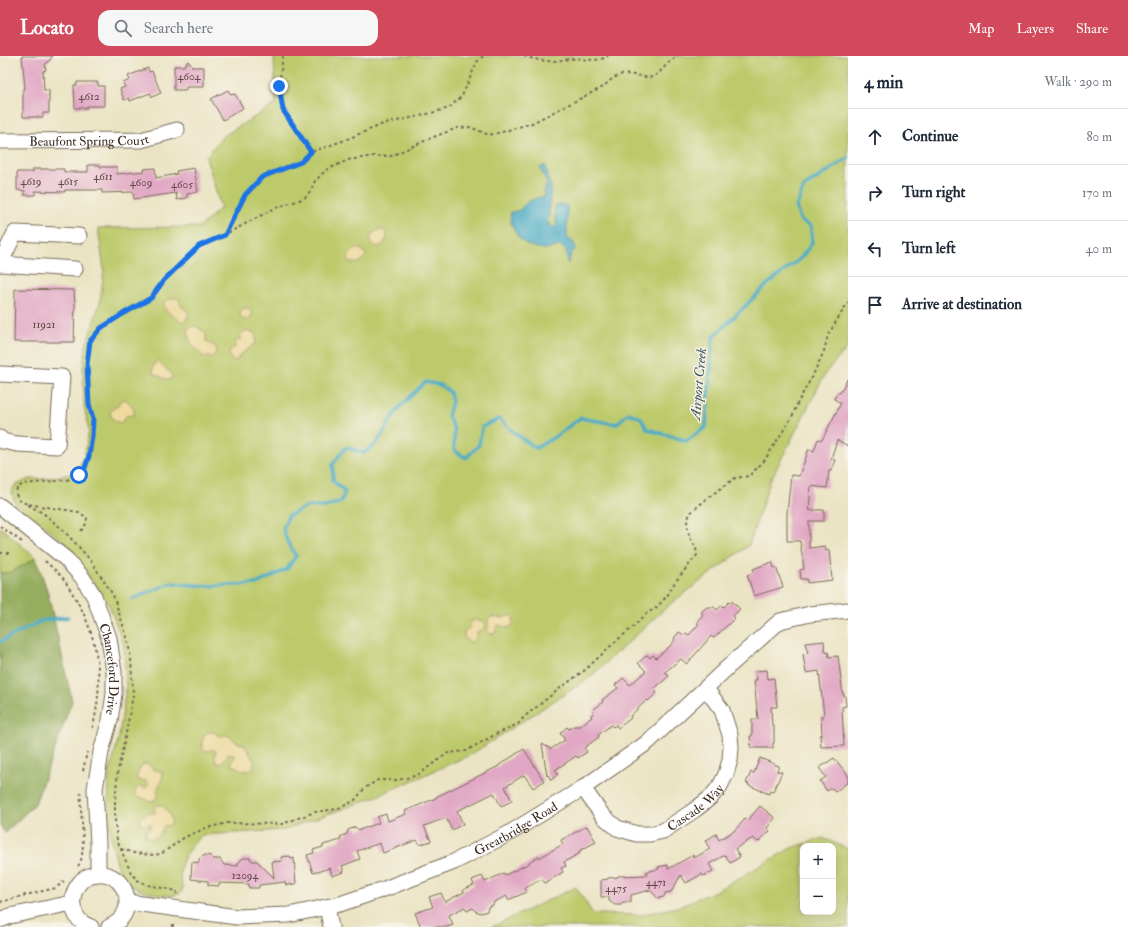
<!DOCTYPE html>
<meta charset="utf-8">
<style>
body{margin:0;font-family:"IM FELL Double Pica",serif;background:#f6f6f7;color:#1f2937}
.controls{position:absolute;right:12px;bottom:12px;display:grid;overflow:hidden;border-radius:8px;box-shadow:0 4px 16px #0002}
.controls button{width:36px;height:36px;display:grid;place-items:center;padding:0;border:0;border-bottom:1px solid #e0e1e3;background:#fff;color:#1f2937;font:20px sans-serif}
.stop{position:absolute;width:12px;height:12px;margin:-9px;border:3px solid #1a73e8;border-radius:50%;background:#fff}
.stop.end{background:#1a73e8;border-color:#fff;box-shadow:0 1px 4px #0008}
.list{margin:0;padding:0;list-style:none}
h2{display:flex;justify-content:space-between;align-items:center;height:52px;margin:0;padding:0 16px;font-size:17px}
h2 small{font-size:13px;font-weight:400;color:#747a83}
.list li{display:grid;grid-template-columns:26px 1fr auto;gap:12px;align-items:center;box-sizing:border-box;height:56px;padding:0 16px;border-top:1px solid #e0e1e3}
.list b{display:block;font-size:15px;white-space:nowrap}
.list em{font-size:13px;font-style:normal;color:#747a83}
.icon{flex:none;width:22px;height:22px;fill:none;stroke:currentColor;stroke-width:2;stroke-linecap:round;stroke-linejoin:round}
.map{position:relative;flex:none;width:848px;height:871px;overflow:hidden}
header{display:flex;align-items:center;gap:24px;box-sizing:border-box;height:56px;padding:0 20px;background:#d1495b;color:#fff}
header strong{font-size:19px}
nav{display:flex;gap:22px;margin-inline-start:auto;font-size:14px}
.search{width:280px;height:36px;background:#f6f6f7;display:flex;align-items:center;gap:10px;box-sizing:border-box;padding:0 14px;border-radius:12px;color:#747a83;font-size:15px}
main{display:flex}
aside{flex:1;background:#fff}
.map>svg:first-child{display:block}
</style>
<header>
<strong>Locato</strong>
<div class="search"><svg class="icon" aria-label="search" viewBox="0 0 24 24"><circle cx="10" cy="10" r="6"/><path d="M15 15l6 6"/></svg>Search here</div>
<nav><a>Map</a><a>Layers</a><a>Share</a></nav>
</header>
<main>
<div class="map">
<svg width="848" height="871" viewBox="0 0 848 871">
<rect width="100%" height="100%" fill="#f7f3e8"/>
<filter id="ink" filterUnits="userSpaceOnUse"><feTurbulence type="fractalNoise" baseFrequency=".025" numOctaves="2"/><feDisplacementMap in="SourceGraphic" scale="8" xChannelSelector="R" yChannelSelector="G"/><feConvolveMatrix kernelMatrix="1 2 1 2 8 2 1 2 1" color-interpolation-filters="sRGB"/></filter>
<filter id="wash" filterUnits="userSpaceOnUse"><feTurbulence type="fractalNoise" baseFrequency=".012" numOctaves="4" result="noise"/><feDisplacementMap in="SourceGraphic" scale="16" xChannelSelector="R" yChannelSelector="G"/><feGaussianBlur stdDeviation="0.9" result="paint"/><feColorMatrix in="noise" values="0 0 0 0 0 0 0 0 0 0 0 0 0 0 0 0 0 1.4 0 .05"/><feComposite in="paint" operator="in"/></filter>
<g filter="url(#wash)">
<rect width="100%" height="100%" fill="#ebe4c4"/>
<!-- green -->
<path fill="#bdca6c" stroke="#7c7a45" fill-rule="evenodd" d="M274 0H848V291L826 316 770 425 749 489 670 548 588 623 470 699 375 741 284 774 202 779C187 793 174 812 183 832L180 838 169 840 144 836 129 828 118 812 112 787 108 756 109 719 119 680 126 632 124 590 110 551 92 524 65 487 42 468 21 455 14 445 12 437 14 430 29 423H41L71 418 77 413 84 402 89 375 84 350 83 311 86 290 100 246 104 214 98 172 200 171 221 152 206 101 223 80 276 48Z
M0 471 36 502 33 506 11 517H0Z
M823 782 848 793V871H492L576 831 593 858 640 859 677 851 718 834 791 792ZM803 790H833V856H803Z"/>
<!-- forest -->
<path fill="#96ae60" stroke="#686c3f" d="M36 502 48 537 72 645 35 748 5 777 0 769V517L11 516Z"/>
<!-- sand -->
<path fill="#eeda9e" stroke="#94825e" d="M382 174H384L387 179C387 182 386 184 384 187 375 197 366 183 373 177 375 175 379 174 382 174Z
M354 193H360L366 198C364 206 357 209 349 206 347 201 350 196 354 193Z
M178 242 182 251 188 255C189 259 187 264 183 266 179 265 166 255 164 251V247C167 243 172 242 178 242Z
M240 258a6 6 0 1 1 12 0a6 6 0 1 1-12 0Z
M195 270 206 277V285C211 289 219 289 216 297L212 301H207L203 300 192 289 189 283 188 273 190 271Z
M245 275 254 277C256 281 257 284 255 288L240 299 236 305H233L230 302 229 295 235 291V286L241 283C240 279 241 277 245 275Z
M158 304 162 310 171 317 172 321 170 324 165 323 153 317C152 312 154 307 158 304Z
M125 343C130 347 135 352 134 358L132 360 127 359 121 367C115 366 111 362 110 356L111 354 117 350 121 344Z
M511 559C514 562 514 566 512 570L506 572 500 569 497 570 495 577 491 578C485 576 489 573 488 568 488 566 488 565 488 563L492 561 503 562Z
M479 564 483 565 484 569V573L477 576C476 586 471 590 464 581V576L470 571 471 565Z
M208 676H214L218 680 227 679 238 687 244 688 254 705V708L252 714 244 715 240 714 239 712 231 709V706L235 701 234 699 228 698 221 707H216L215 701 216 695 213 694 205 695C199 690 202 681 208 676Z
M143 708 150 709 152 713 163 716 162 723 158 732V740L153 746C148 746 148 744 143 742 142 742 141 742 139 742 133 739 135 734 139 730L145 732 148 730V727L146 725H140L136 722 140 712Z
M156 749H162C167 755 173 760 171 769L164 770C160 779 157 786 146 780V775L151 771V768L142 769 140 767V763L147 757H155V750Z"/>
<!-- water -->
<path fill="#46abc5" stroke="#406a72" d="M545 109 551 130 549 158 547 165 553 172 557 169 555 162V150L562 148 567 150C568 161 567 172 567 182L573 185 576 192 572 197 568 208 566 195 561 190C556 190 551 193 545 193 533 192 522 189 516 177 512 170 509 165 511 156L520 154C524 147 536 140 545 141L544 135 547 127 540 112Z"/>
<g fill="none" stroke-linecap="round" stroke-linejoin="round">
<!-- stream -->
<path stroke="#46abc5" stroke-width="3.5" d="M132 543 171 527 206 530 256 528 287 513 296 500 288 487 283 473 288 460 308 450 324 451 341 446 345 435 333 425V408L346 391 364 397 377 387 397 354 425 326 440 329 450 336 452 346 448 360 454 373V394L466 402 479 389 482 371 499 363 517 379 536 392 556 380 580 362 616 368 629 357 641 362 647 373 687 385 706 371 713 281 768 228 801 202 812 187 811 170 801 165 796 152 804 131 848 102
M0 586 41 565 68 561"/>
</g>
<g id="blocks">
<!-- building -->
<path fill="#e1a7c4" d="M22 0H53L45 9 46 14 43 15 44 34H49V57H43V61H23V32H25Z
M188 5 193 11H204V31H186V34H174V10H184Z
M148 12 149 16 152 15 161 37 152 41 150 37 130 45 129 42 124 44 120 33 125 31 123 27 130 24 128 20Z
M77 26H98V30H104V50H87V52H75L74 29H77Z
M228 34 231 39 235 38 243 52 223 64 211 43Z
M88 109H100V111H117V118L145 115 144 113 155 112 156 122 177 118 176 115 194 112 198 136 187 138V142L177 144 176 137 134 143 133 136 102 137V134H65V136L35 135V139H24L25 135 17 134V116H33V113H64V116H88Z
M15 233 74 234 75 249 74 286H14Z
M848 322V390L837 384 831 403 835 404 831 415H829L827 432 811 430 809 454H824V465H809V492L825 490 826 495 829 494 832 524 807 527V523H801L800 514 804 513 800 485H787V457L791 419 799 420 809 393 814 395 818 383 822 384 841 347 834 343 838 336 840 337Z
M772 506 774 512 776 511 783 531 754 540 747 519 754 516 753 513Z
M729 546H733L740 553 733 560 735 562 714 582 711 580 687 608 681 603 665 616 669 620 654 633 657 637 648 645 647 644 630 660 631 662 618 672 616 669 613 671 611 669 598 679 599 681 584 692 587 696 578 702 576 700 555 714 558 718 551 724 548 719 547 720 542 688 551 693 565 684 560 677 567 671 569 673 574 670H580L592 661 591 659 595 656 593 654 603 646 602 644 618 632 615 629 623 622 630 629 646 615 638 607 647 599 650 602 653 599 656 602 669 591 675 584 674 582 679 576 684 579 686 577 689 579 698 569V564L702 560V555L707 551H714L717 554 722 549 724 551Z
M824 585 825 596H828L829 601 838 600 843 639H845L846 650 842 651 844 690 821 691 820 679H822L821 660H824L819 615 806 617 803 598 808 597 805 587Z
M767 614 768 623 774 622 777 651H771L772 670H774V687H773V692H751L750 680H752V663H758L754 624H757L756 615Z
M524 693 544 725 533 732 524 719 505 731 512 745 501 750 494 737 457 755 463 768 452 774 446 762 424 770 431 785 420 789 417 784 383 797 380 787 357 795 360 803 342 810 344 816 332 820 330 812 313 817 307 799 314 797 313 794 323 791V789L341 784 340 781 347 778 348 774 355 771 359 774 379 767 377 761 386 758 388 765 406 758 405 755 436 742V741L499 710V709Z
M760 702 779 710 777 715 782 716 773 736 770 735 769 738 748 729 749 728 746 727 751 716 754 717Z
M834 702 848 719V726L835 736 832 732 827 735 820 725 826 721 819 712Z
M760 750 775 762 767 772 770 775 758 786 753 782 735 793 740 801 730 807 725 799 709 808 713 815 703 820 702 818 686 827 681 819 671 836 665 837 664 841 658 842 650 834 631 839V846H623L621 849H615L609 845V841H601V824L608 823V822L618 821V820L647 819 646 816 659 813 658 811 668 809V813L693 799 694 802 710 793 705 785 716 778 719 784 734 775 746 762 748 764Z
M587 770 596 786 579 795 580 797 564 806 566 810 561 812 563 816 545 827 542 823 525 832 527 836 508 844 507 840 494 846 493 849 488 851 487 855 481 857 475 855 473 852 467 855 465 851 449 859 453 869 447 871H421L415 857 433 851 429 841 441 837 445 846 464 836 463 834 474 829 472 824 482 820 485 826 504 817 505 819 530 807 529 806 539 800V802L563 788 561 784Z
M205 799 211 800 213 803H220L224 809 238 810V807L243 802H250L252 805H257L274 822 272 806 282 805 281 801 290 800 291 803 294 802 296 828 286 829 285 826 259 829V832H249V828L220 827 219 830 208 829V825L191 823 192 806 199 807V803Z"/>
</g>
</g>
<g filter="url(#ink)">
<use href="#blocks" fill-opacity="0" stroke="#796b58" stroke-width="1"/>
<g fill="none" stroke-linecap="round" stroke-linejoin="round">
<!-- minor casing -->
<g stroke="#796b58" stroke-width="17">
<g id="minor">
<path id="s1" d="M0 85 141 84 177 74"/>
<path d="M0 208 15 177 79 180"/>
<path d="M0 208 75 213"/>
<path d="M0 318 62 321 57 390 17 388 2 385 0 382"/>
<path id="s2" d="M0 450 66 503 82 521 94 540 109 582 114 616V638L110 664 101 696 95 733 98 787V818"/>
<path id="s3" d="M583 732 603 760 617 772 637 778H650L663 775 696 753 711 741 720 730 726 718 730 704 731 691 730 679 722 654 706 633"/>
<path id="s4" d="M127 846 237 861 289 859 340 848 387 832 454 806 508 778 583 732 648 686 728 611 780 565 810 558 848 554"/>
<path d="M327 851 331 871"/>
<path d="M0 864 10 860 72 847"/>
<path d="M91 871C64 863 68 822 96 818 119 815 135 841 123 860 120 865 115 868 109 871"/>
</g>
</g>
<!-- path -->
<path stroke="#796b58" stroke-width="2" stroke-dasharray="3 3" stroke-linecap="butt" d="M283 0 279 30 283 54 311 96
M524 0C534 3 544 6 555 5 562 4 568 3 574 3 586 2 597 7 608 0
M225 178 245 139 263 121 301 106 311 96 345 84 383 68 424 59 449 52 462 40 477 6 483 0
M28 449 43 457 61 472 79 491 91 505 113 539 127 581 131 603 133 639 126 677 118 714 115 745V764L117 784 131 817 137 824 148 829 177 835 176 840
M0 470 22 486
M81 475 86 468 87 462 79 456 27 448 19 444 16 438 17 432 23 428 67 424 79 419 85 412 89 400 92 380 93 363 89 348 87 308 90 285 101 272 123 258 151 243 164 224 199 190 228 177 275 152 297 145 306 141 311 134 315 125 326 114 348 104 374 100H391L431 82 457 72 470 71 489 79 502 76 532 67 603 31 612 23 622 18 636 19 649 22 658 18 670 5 678 0
M0 497H9
M45 505C50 510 56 514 61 520 65 524 68 530 71 535 99 578 105 625 92 674
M83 715 87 696
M121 793 134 797 152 799 161 798 185 781 206 772 228 767 282 768 315 756 337 753 354 745 365 732 378 724H397L411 721 419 718 448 697 466 695 496 678 518 668 524 661 559 633 585 614 615 586 633 571 646 558 657 551 667 540 675 526 697 499 696 492 689 480 687 466 690 457 709 441 735 422 749 420 764 405 792 361 798 346 813 319 824 295 828 279 848 246
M78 810C88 798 79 755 81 737
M0 846 30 838 56 832 64 825
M173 871V866"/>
<!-- minor -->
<use href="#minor" stroke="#fff" stroke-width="15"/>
</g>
</g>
<g fill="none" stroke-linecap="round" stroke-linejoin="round" filter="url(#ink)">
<!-- route -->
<path stroke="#1a73e8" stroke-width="5" d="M79 419 85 412 89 400 92 380 93 363 89 348 87 308 90 285 101 272 123 258 151 242 164 224 199 190 225 179 245 139 262 121 301 106 311 96 283 54 279 30"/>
</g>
<g text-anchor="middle" stroke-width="3" stroke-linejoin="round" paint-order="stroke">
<!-- number labels -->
<g font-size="11" fill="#644948">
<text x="189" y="24">4604</text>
<text x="89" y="44">4612</text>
<text x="103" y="124">4611</text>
<text x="31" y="129">4619</text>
<text x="68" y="129">4615</text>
<text x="141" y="130">4609</text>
<text x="182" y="132">4605</text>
<text x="44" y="272">11921</text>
<text x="245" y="823">12094</text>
<text x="656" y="830">4471</text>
<text x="616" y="836">4475</text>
</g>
<!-- street labels -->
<g font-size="13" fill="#3b2a1e" stroke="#f7f3e8">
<text dy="5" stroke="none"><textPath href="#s1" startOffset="89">Beaufont Spring Court</textPath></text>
<text dy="5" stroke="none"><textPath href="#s2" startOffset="207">Chanceford Drive</textPath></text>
<text dy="5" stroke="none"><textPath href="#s3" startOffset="140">Cascade Way</textPath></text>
<text dy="5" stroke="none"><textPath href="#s4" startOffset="407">Greatbridge Road</textPath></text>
</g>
<!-- water labels -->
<g font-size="14" font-style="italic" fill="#3f5758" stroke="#f7f3e8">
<text transform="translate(698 328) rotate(-85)" y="5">Airport Creek</text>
</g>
</g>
</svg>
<div class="controls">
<button>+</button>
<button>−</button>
</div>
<div class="stop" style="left:79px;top:419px"></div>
<div class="stop end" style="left:279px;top:30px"></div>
</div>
<aside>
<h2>4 min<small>Walk · 290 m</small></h2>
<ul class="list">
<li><svg class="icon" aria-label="ahead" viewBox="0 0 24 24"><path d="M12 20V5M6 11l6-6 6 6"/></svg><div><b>Continue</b></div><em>80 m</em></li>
<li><svg class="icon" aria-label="right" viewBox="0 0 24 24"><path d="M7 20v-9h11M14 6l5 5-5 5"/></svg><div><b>Turn right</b></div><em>170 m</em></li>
<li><svg class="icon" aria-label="left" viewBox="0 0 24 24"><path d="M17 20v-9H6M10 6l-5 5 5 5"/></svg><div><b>Turn left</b></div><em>40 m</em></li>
<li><svg class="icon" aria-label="arrive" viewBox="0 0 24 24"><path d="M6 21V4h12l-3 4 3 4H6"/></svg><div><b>Arrive at destination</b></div></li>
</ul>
</aside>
</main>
